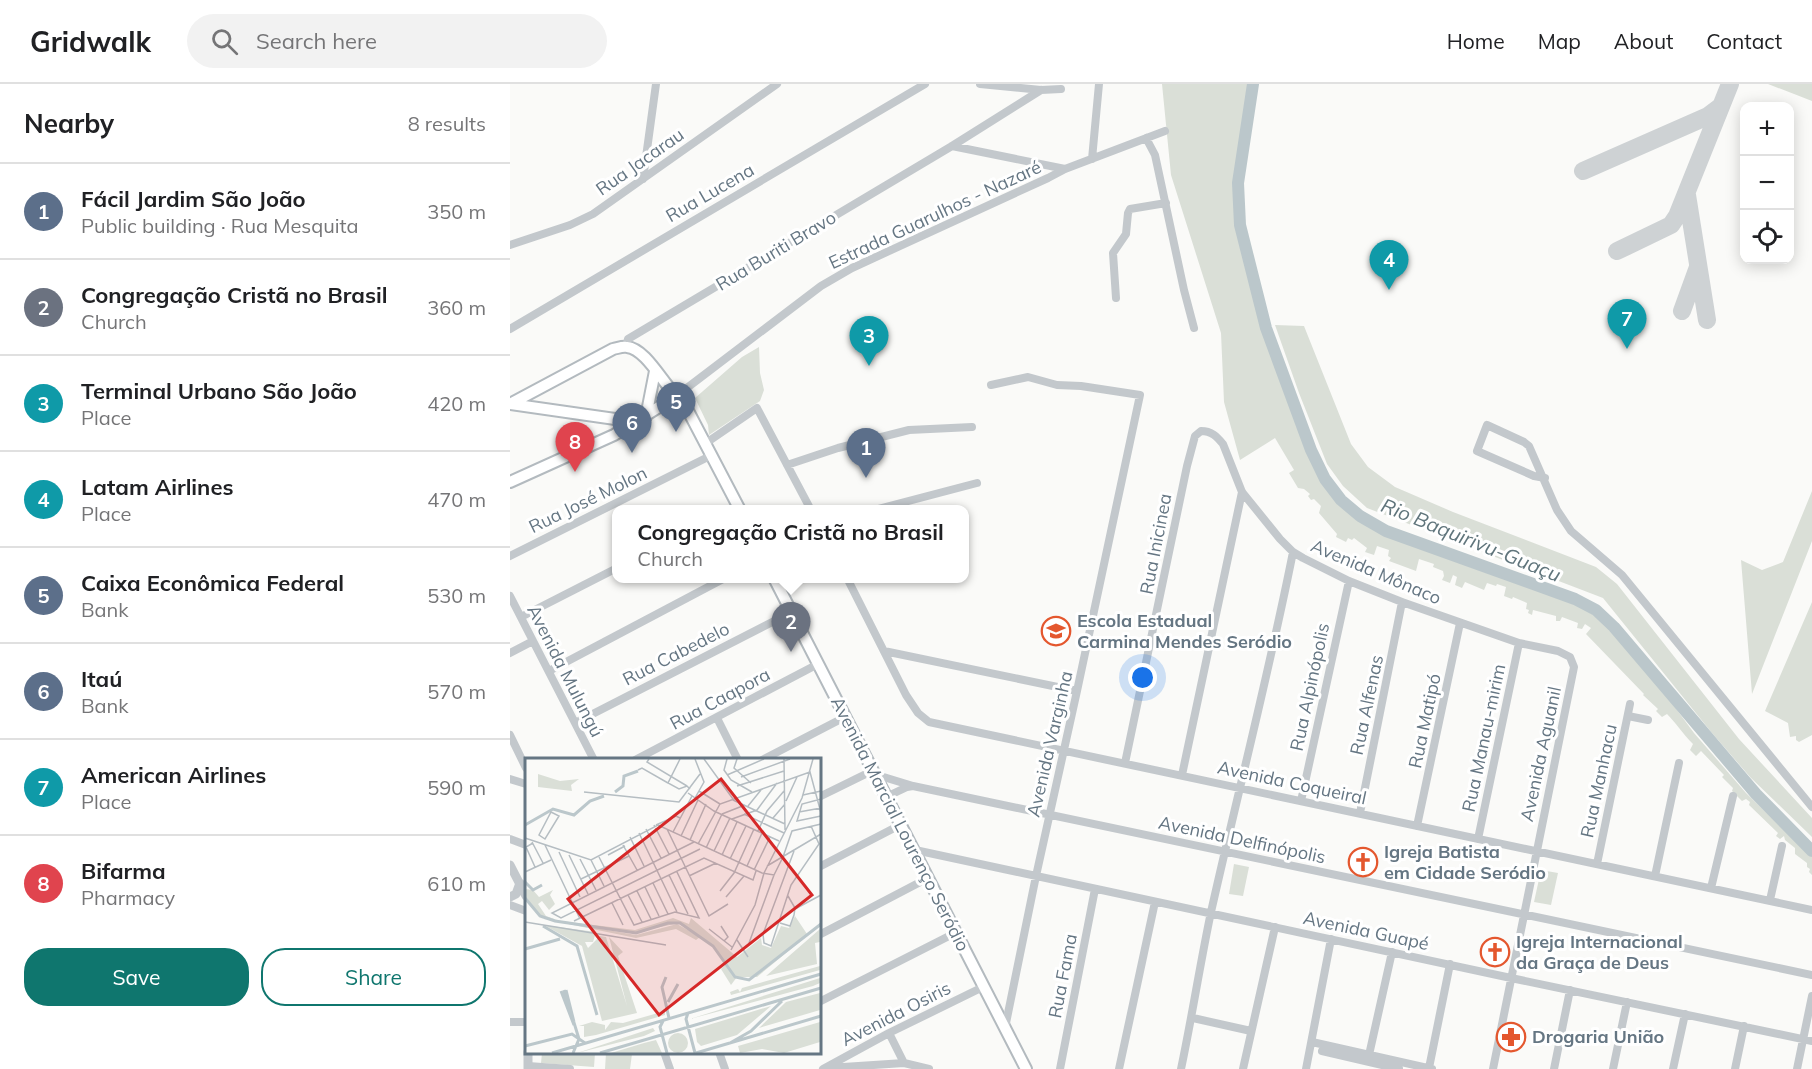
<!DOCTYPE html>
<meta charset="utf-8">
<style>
body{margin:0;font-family:Mulish,sans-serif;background:#f2f2f2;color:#202124}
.controls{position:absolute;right:18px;top:18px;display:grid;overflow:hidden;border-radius:12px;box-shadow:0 3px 15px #0003}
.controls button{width:54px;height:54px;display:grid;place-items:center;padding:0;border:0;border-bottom:2px solid #e0e0e0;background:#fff;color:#202124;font:30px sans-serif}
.you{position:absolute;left:633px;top:594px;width:21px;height:21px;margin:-15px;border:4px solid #fff;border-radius:50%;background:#1a73e8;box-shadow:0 0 0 9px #1a73e833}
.badge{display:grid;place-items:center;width:39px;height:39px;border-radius:50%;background:#0f766e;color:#fff;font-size:20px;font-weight:700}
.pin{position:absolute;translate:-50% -50px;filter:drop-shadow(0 2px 3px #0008)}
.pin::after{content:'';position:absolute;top:32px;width:21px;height:18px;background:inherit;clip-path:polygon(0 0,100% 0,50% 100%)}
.popup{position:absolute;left:102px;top:421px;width:357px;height:78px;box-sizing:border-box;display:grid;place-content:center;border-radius:12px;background:#fff;filter:drop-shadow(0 2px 4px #0005);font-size:20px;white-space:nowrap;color:#757577}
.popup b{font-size:22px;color:#202124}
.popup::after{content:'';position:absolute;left:50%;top:100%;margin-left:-12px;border:12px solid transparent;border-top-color:#fff}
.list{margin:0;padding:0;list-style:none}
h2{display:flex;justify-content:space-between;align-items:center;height:78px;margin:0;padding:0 24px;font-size:26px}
h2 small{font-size:20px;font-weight:400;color:#757577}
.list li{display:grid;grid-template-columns:39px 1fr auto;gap:18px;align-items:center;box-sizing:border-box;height:96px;padding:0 24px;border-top:2px solid #e0e0e0}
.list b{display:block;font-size:22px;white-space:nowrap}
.list p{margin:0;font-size:20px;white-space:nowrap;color:#757577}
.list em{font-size:20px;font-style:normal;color:#757577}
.actions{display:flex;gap:12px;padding:18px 24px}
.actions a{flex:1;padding:14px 0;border:2px solid #0f766e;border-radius:24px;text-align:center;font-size:21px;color:#0f766e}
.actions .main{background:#0f766e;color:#fff}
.icon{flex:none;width:33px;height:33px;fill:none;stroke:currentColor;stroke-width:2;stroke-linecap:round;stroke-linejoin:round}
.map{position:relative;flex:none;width:1302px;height:985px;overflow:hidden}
header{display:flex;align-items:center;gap:36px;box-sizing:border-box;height:84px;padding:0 30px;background:#fff;border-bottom:2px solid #e0e0e0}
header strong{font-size:28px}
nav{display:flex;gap:33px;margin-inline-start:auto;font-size:21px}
.search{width:420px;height:54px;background:#f2f2f2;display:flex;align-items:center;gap:15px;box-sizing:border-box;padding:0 21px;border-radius:33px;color:#757577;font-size:22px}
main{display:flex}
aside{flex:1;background:#fff}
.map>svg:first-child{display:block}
</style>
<header>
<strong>Gridwalk</strong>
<div class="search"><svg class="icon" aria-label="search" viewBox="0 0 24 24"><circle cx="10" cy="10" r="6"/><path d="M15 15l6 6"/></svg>Search here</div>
<nav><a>Home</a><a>Map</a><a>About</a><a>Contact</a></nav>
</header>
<main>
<aside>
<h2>Nearby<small>8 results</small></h2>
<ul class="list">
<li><span class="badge" style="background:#5c6f8a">1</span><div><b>Fácil Jardim São João</b><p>Public building · Rua Mesquita</p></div><em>350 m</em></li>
<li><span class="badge" style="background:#6b7280">2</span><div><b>Congregação Cristã no Brasil</b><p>Church</p></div><em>360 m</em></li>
<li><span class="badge" style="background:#0f9aa8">3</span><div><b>Terminal Urbano São João</b><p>Place</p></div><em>420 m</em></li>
<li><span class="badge" style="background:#0f9aa8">4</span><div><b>Latam Airlines</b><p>Place</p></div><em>470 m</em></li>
<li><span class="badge" style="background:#5c6f8a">5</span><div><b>Caixa Econômica Federal</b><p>Bank</p></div><em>530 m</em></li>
<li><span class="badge" style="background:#5c6f8a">6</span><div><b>Itaú</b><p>Bank</p></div><em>570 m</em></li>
<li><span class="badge" style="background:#0f9aa8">7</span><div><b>American Airlines</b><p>Place</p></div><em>590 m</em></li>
<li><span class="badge" style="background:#e0444e">8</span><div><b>Bifarma</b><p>Pharmacy</p></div><em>610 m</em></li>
</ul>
<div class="actions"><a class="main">Save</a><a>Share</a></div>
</aside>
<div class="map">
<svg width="1302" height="985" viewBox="0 0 1302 985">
<rect width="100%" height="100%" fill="#fafaf8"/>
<!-- green -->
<path fill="#dadfd7" d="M652 0H744L728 99 735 181 766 271 806 376 803 378 813 401 829 419 874 451 1002 497 1032 505 1061 517 1098 540 1130 576 1184 649 1236 709 1302 773V791L1299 788 1300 785 1297 783V779L1285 770V764L1275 756 1274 752 1270 755 1266 752 1268 749 1239 721 1240 718 1236 715 1232 717 1222 707 1223 704 1212 693 1214 691 1191 667 1186 672 1180 666 1183 660C1172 649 1166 639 1157 630L1152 633 1146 627 1148 625 1133 611 1134 610 1076 550 1081 544 1075 540 1072 545 1067 544 1068 539 1052 533 1050 537H1046V532L1023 526 1022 531 1018 529 1019 526 1016 525 1017 519 1003 513 1002 515 994 512 996 503 987 500 986 502 977 499 974 506 955 498 952 504 945 501 947 493 943 491 940 499 932 496 934 492 933 487 923 483 924 480 909 475 906 487 879 477 881 474 878 472 879 466 867 462 864 471 855 468 857 464 844 454 842 456 838 454 836 458 826 453 827 450 809 429 811 422 804 415 801 416 798 412 800 410 794 405 788 404 779 389 784 386 765 354 730 376 714 318 711 249 661 91Z
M1258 0H1302V17Z
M765 241 794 242 841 360 858 383 885 403 943 428 1086 483 1107 500 1229 655 1302 734V753L1241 694 1202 649 1093 514 857 424 833 402 817 380 789 309Z
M249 263 250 289 254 306 250 317 199 351 198 341 185 314 232 273Z
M1302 407V457L1242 610 1231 476 1252 486 1273 478Z
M1302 518V651L1289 658 1286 656V652L1280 653 1278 639 1255 627Z
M724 780 739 783 733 812 719 810Z
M1031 786 1048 789 1041 821 1024 818Z
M32 969H85L84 983 31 979Z
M96 969V968L126 969 122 970 120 985H95Z"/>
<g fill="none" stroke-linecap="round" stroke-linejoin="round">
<!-- river -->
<path stroke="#bbc7cb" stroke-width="12" d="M743 0 728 99 730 141 756 244 801 366 815 395 831 416 850 432 876 447 1065 515 1086 526 1104 543 1246 710 1302 767"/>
<!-- taxiway -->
<path stroke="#ced2d4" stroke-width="18" d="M1073 87 1198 32 1210 23
M1177 111 1197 236
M1107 167 1161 141 1167 132 1220 0
M1172 227 1188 183"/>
<!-- secondary casing -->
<g stroke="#b3babf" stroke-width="14">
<path id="secondary" d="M0 320 103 265C108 264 113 262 117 263 138 265 156 307 174 319L230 426
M0 320 126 338
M136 333 145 287
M0 398 104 351 165 313
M264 494 516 985"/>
</g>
<!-- minor -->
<path stroke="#c3c8cc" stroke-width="8" d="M470 0 531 6 551 5
M636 54 645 71 674 206 684 244
M442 62 555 85
M582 75 589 0
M133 95 146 0
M0 161 60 141 83 130 267 0
M606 214 603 169 616 150 618 129 620 125 656 119
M0 245 415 0
M116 263 118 255 442 62 531 6
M481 301 518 293 547 301 571 302 630 311 567 607 526 792 495 944
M165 313 311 202 342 184 538 94 555 85 655 47
M196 359 247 324 301 426
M277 381 328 364 399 346 462 343
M1035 394 1024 392 967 367 977 341 1014 358 1019 362 1047 426 1061 447 1112 491 1302 723
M364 426 467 399
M0 472 202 371
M337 494 396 611 408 629 419 638 1302 826
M0 512 84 676
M11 533 107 484
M374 567 567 607
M0 569 23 557
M39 587 215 494
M1118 632 1138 636
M207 634 228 676
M65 639 282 528
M0 651 16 684
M125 676 308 580
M252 676 335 633
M615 679 677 382 685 352 691 347C702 347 707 353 713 360L732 408 770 455 783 468 793 474 839 497 892 518 1009 559 1048 567 1060 573 1064 583 983 985
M367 691 403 702 397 703 378 712
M672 691 732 408
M0 695 16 700
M403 702 1302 891
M309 713 364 686
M791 717 839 497
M850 729 892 518
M907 742 950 539
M0 755 16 761
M968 755 1009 559
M405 766 1001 894 1302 957
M1087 780 1120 620
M309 783 392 740
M1145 792 1169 679
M1201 804 1223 712
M1260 816 1272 762
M0 821 16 827
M309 851 418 794
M309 918 445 849
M683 934 741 947
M0 938H16
M379 949 394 979 419 985
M802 958 922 985
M812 967 889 985
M154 968 160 985
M209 968 215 985
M859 971 882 868
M18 982 60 985
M318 984 394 979
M919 984 940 880
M313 985 379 949 473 903
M550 985 585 805
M609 985 645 818
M671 985C682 933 690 880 701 828 728 708 759 589 783 468
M733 985 765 843
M796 985 821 855
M1044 985 1060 906
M1103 985 1117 918
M1163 985 1175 930
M1225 985 1234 942
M1287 985 1302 912"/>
<!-- tertiary -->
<path stroke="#c3c8cc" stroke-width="9" d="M0 781 16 812
M0 813 6 810 10 799
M18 985V968"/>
<!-- secondary -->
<use href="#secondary" stroke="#fff" stroke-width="10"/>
</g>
<!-- icons -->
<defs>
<g id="school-ring" transform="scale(1.5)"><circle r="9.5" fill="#fff" stroke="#e4572e" stroke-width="1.5"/><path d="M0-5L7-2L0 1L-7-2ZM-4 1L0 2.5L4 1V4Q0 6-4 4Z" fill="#e4572e"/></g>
<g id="church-ring" transform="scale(1.5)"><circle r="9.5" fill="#fff" stroke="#e4572e" stroke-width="1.5"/><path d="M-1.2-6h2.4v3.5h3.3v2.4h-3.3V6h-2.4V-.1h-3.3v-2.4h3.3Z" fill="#e4572e"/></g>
<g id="pharmacy-ring" transform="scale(1.5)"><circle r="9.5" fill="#fff" stroke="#e4572e" stroke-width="1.5"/><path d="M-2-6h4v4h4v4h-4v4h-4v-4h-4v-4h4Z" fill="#e4572e"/></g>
</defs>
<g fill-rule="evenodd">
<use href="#school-ring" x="546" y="547"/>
<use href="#church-ring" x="853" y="778"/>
<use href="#church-ring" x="985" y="868"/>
<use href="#pharmacy-ring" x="1001" y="953"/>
</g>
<g text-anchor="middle" stroke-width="6" stroke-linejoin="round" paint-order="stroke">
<!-- street labels -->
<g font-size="18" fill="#657683" stroke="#fff">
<text transform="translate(130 78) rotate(-35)" y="6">Rua Jacarau</text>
<text transform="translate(200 109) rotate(-30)" y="6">Rua Lucena</text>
<text transform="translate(425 131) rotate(-25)" y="6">Estrada Guarulhos - Nazaré</text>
<text transform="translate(266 167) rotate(-31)" y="6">Rua Buriti Bravo</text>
<text transform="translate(78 416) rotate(-26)" y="6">Rua José Molon</text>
<text transform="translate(646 460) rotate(-79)" y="6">Rua Inicinea</text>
<text transform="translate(866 488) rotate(23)" y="6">Avenida Mônaco</text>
<text transform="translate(166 570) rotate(-27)" y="6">Rua Cabedelo</text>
<text transform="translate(55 587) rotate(63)" y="6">Avenida Mulungú</text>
<text transform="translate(800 603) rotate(-78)" y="6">Rua Alpinópolis</text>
<text transform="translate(210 615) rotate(-28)" y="6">Rua Caapora</text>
<text transform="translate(857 621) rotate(-78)" y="6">Rua Alfenas</text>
<text transform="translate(915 637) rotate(-78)" y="6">Rua Matipó</text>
<text transform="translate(974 654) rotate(-78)" y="6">Rua Manau-mirim</text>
<text transform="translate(540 660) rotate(-77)" y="6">Avenida Varginha</text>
<text transform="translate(1031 670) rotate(-78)" y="6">Avenida Aguanil</text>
<text transform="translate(1089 697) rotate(-78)" y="6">Rua Manhacu</text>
<text transform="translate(782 699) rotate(12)" y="6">Avenida Coqueiral</text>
<text transform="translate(390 740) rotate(63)" y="6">Avenida Marcial Lourenço Seródio</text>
<text transform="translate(732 756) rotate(12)" y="6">Avenida Delfinópolis</text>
<text transform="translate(856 847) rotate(12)" y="6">Avenida Guapé</text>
<text transform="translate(553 892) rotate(-79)" y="6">Rua Fama</text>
<text transform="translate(386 930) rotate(-27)" y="6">Avenida Osiris</text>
</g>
<!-- poi labels -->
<g font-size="18" font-weight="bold" fill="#657683" stroke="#fff" text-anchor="start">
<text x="567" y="543">Escola Estadual<tspan x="567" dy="21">Carmina Mendes Seródio</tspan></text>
<text x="874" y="774">Igreja Batista<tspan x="874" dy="21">em Cidade Seródio</tspan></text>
<text x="1006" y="864">Igreja Internacional<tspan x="1006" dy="21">da Graça de Deus</tspan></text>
<text x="1022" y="959">Drogaria União</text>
</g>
<!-- water labels -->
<g font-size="20" font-style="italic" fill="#60757c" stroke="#fff">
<text transform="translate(961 456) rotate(22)" y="7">Rio Baquirivu-Guaçu</text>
</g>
</g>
<!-- overview -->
<g transform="translate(15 674)">
<rect width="296" height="296" fill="#fafaf8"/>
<path d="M13 16 35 23 54 21 46 27 47 33 13 29ZM0 131 8 132 14 139 28 132 25 137 30 146 24 152 17 143 13 146 21 158 35 163 15 158 0 138ZM270 158 282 176 278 181 232 219H212L206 227 196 211 200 207 192 192 154 165 108 175 36 163 110 172 148 160 164 166 166 160 212 199 236 180 237 187 246 190 256 168 264 170ZM14 160 111 177 152 166 175 179 171 182 151 171 111 180ZM19 167 71 174 68 184H60L63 190 75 178 81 179 102 248 84 179 98 194 93 198 112 255 77 263 57 188ZM295 171V184L290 185 292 206 241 218ZM295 208V212L206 237 205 234 213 231 215 234 217 230ZM295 220V225L288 228 165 261ZM295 235V252L234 270 261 244ZM246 248 212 277 176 288 172 284 170 271ZM140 253V257L71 277 59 279V268H54L67 264 80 267V272L86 264 98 265ZM295 264V284L259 295 237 291 215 295 213 288ZM128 270 130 273 119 278 52 295ZM143 285a10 10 0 1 1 20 0a10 10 0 1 1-20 0ZM131 282 137 295H86L119 285Z" fill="#dadfd7"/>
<path fill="none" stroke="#bbc7cb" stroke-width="3" d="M90 34 98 28 99 18 113 13M0 67 28 51 49 57 65 43 79 38M0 124 8 132 17 127M0 140 15 158 30 163 111 175 143 165H155L188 188 210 219 224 222 296 166M18 168 52 188 72 257M0 191 35 181M141 219 137 229 144 260M39 232 54 281 48 295M41 232 49 264M36 233 49 267M143 244 153 226M163 255 161 261 170 295M138 263 135 269 142 295M205 285 226 273 257 243M0 288 47 276 60 285M27 295 296 216M75 295 296 230M171 295 296 258"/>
<path fill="none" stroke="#b5bdc2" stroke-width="1.5" d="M124 1 122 4 162 28M155 1 143 25 154 31 162 28 165 31M179 1 208 41M202 1 199 12 206 22 227 34M212 1 209 10 226 25M259 1 260 72M113 12 117 10 143 25M202 17 239 1M216 19 265 1M212 28 259 13M174 33 195 46M59 34 154 44 175 16M163 35 189 53 254 83M278 37 296 33M170 40 179 24 170 1M296 41 277 46 272 63 296 58M208 42 260 66M261 43 272 19M223 48 236 32M26 54 34 58 20 81 14 77ZM274 54 296 50M197 56 220 47M219 56 259 75M248 60 260 46M207 61 232 52 252 25M129 67 144 96M131 67 151 58 155 60M121 71 136 100M142 71 184 158 203 146M233 73 242 53 259 33M148 74 167 38M114 75 152 154M156 78 173 42M105 79 119 108M0 80 66 102 133 67 237 115 249 117 258 99M165 82 181 46M7 84 18 105M169 84 27 155 36 160 175 91M8 85 1 89 10 109M173 86 195 46 285 14 296 55M20 87 55 161M98 87 112 112M181 90 197 56M189 93 205 60M269 93 238 176 239 185 246 188 266 127 294 86 286 68M34 94 55 139M44 97 63 136M83 97 100 88M197 97 212 64M74 99 109 167 150 154 174 160 152 114M258 99 267 73 296 66M55 101 71 132M205 101 221 68M66 102 79 128M222 108 237 75M242 108 296 76M229 112 245 79M0 114 26 102M239 115 277 40 288 1M144 117 163 156M164 118 191 105M56 121 104 98M128 125 143 156M120 129 134 158M112 133 126 161M195 133 209 115 229 71M103 137 117 164M201 139 219 118M87 145 98 167M270 151 296 137M49 163 179 100 228 122 231 113M0 164 141 187M255 165 265 168 269 157 270 150 263 138M196 168 203 179 199 183M184 171 207 189M212 182 223 199M224 185 249 117M206 192 230 147 239 115"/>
<path fill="#d62828" fill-opacity="0.15" stroke="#d62828" stroke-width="3" d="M196 21 287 137 134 257 43 141Z"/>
<rect width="296" height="296" fill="none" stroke="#657683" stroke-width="3"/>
</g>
</svg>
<div class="controls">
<button>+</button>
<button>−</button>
<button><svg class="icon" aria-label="locate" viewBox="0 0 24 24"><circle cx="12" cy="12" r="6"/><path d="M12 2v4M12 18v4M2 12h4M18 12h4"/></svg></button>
</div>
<div class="you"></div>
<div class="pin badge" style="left:356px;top:394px;background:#5c6f8a">1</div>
<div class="pin badge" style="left:281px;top:568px;background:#6b7280">2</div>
<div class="popup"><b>Congregação Cristã no Brasil</b>Church</div>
<div class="pin badge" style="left:359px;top:282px;background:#0f9aa8">3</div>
<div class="pin badge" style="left:879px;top:206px;background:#0f9aa8">4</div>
<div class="pin badge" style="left:166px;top:348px;background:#5c6f8a">5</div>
<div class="pin badge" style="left:122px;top:369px;background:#5c6f8a">6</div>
<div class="pin badge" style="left:1117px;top:265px;background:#0f9aa8">7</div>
<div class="pin badge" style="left:65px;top:388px;background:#e0444e">8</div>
</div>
</main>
